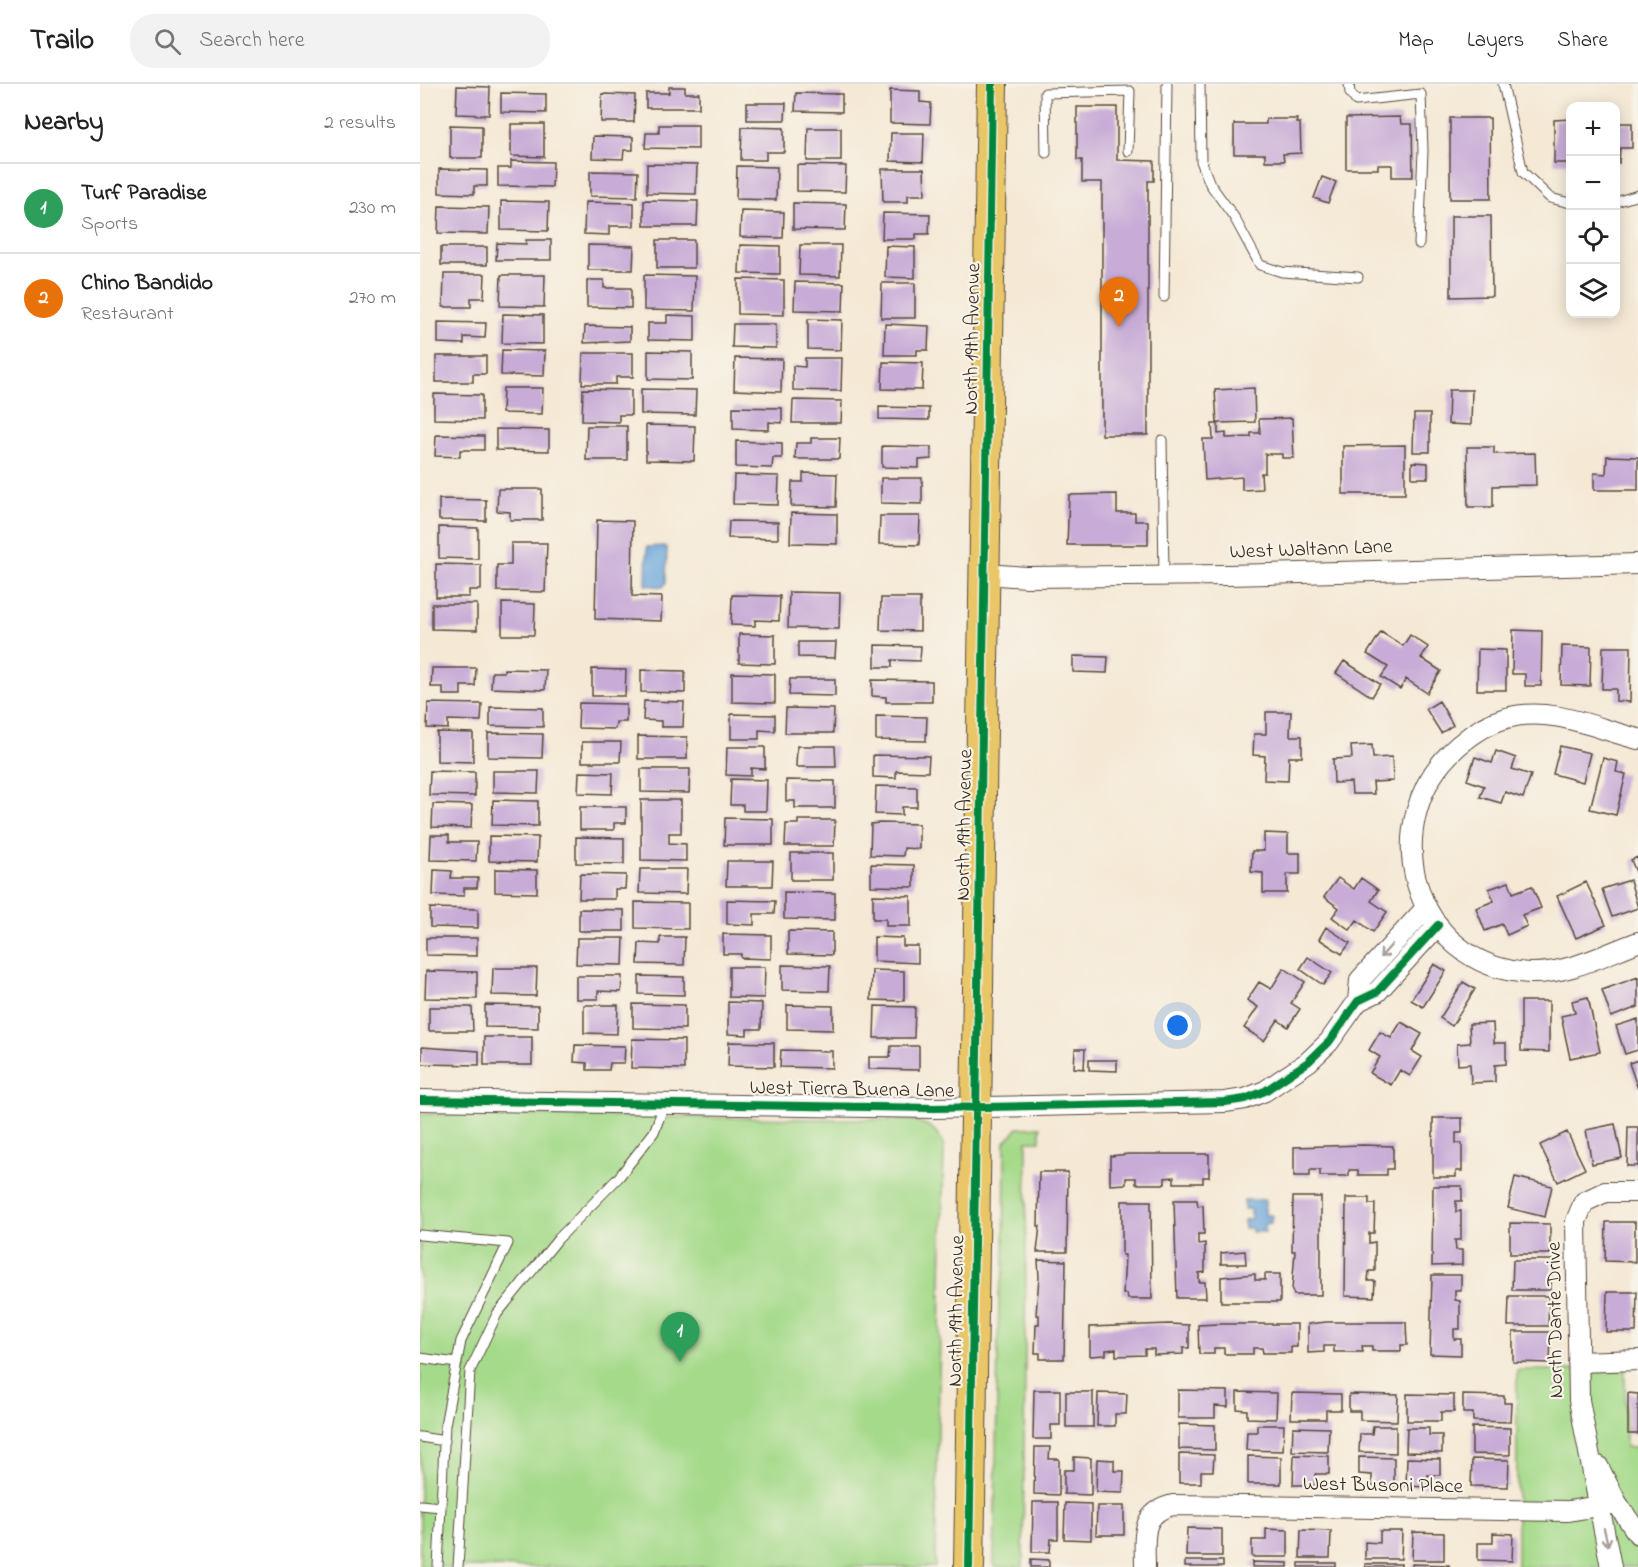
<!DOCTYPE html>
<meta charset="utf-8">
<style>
body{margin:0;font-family:"Indie Flower",sans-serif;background:#f2f2f2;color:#222}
.controls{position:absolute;right:18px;top:18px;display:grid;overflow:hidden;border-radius:12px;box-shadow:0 3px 15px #0003}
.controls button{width:54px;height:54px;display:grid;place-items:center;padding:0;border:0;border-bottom:2px solid #e0e0e0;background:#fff;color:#222;font:30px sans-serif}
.you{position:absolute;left:758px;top:942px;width:21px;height:21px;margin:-15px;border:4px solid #fff;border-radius:50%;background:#1a73e8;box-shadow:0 0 0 9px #1a73e833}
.badge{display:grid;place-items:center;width:39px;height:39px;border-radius:50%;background:#b45309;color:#fff;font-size:20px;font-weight:700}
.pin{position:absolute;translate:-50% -50px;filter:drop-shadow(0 2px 3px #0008)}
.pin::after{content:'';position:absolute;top:32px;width:21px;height:18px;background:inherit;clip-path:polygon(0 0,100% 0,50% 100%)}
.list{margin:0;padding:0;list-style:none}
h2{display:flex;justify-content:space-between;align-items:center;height:78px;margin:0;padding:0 24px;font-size:26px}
h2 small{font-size:20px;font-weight:400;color:#767676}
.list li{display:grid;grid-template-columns:39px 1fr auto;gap:18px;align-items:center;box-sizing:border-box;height:90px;padding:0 24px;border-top:2px solid #e0e0e0}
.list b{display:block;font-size:22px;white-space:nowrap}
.list p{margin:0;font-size:20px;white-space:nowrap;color:#767676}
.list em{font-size:20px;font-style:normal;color:#767676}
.icon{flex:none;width:33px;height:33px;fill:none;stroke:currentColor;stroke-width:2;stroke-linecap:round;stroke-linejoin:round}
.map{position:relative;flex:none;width:1218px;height:1483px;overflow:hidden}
header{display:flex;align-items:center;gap:36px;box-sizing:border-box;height:84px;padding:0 30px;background:#fff;border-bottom:2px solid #e0e0e0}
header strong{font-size:28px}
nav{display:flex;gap:33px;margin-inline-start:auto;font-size:21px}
.search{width:420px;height:54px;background:#f2f2f2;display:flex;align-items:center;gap:15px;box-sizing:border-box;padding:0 21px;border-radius:24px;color:#767676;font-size:22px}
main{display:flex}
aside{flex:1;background:#fff}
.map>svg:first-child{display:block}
</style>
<header>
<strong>Trailo</strong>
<div class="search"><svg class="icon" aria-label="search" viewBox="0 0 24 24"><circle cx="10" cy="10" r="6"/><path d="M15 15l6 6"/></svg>Search here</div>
<nav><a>Map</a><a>Layers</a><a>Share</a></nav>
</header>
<main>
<aside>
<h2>Nearby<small>2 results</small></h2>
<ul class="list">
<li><span class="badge" style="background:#2e9e5b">1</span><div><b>Turf Paradise</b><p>Sports</p></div><em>230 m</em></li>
<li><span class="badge" style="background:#e8710a">2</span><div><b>Chino Bandido</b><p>Restaurant</p></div><em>270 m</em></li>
</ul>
</aside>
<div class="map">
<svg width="1218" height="1483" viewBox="0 0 1218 1483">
<rect width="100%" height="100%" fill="#f7f3e8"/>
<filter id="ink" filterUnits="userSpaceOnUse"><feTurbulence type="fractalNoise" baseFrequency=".0167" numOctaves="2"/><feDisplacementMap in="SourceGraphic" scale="12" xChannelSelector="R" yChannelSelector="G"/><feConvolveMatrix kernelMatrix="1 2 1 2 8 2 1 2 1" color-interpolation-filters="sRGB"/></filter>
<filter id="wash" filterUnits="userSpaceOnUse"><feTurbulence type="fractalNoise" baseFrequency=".008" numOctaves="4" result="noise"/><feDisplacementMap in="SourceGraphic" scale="24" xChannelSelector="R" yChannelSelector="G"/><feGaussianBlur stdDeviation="1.35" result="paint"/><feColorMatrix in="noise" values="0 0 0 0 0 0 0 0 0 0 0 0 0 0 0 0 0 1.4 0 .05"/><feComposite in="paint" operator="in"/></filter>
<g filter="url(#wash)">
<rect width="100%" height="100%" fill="#f5e9d6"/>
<!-- green -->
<path fill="#a5da8a" stroke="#708254" stroke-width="1.5" d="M0 1030 488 1036C506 1038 518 1045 524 1062L515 1483H0Z
M620 1043V1057H607L603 1483H574L579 1207 584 1188 585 1058 598 1044Z
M1097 1286H1205L1206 1363H1218V1483H1097Z"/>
<!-- water -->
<path fill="#6aa6db" stroke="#52687c" stroke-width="1.5" d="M227 463 244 462 247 464 246 499 243 503 226 501Z
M824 1116H845V1131H852L851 1139 845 1140V1148H832V1144H824V1136L831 1135V1125H824Z"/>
<g id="blocks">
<!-- building -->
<path fill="#c8acd7" d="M37 2 70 3 69 31 36 30Z
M249 3H265V9H279V24H226V9H249Z
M470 6 500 7V18L511 19 510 40 470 39Z
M81 9 126 10V29L81 28Z
M376 9 422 10V28L375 27Z
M182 10 215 11 214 38H181Z
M327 19H366L365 36H327Z
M657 23H697V76L734 77V97H728V351H682V98H662V76H657Z
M980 33 981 40H992L993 93H972V81H958V85H926V34Z
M1030 34H1070L1071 115H1030Z
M846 35H877L876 39H880L881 69 863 70 864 77H845V70H814V40H846Z
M1150 35V79H1134V36Z
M1196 39H1212V64H1200L1199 79H1196Z
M91 40H124V73L91 72Z
M30 41 62 42V74H30Z
M239 41H278V65L225 64 226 49H239Z
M322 43 364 44V68H346V76H321Z
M388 44H421V77H387Z
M471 49H504L503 78 470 77Z
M173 52 213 53V66H204L203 75 172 74Z
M91 77 133 78 132 103 78 102V84H91Z
M227 80 277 81 276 110 227 109Z
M377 81 426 82 425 108 377 107Z
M317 82 357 83 356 116 316 115Z
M19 85 67 86V102H54V110L19 109Z
M462 85H504L505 111H488V118H463Z
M170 87 218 88 217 113 170 112Z
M902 93 916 98 908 119 894 114Z
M224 116 278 117 277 142H224Z
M81 117 129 118 128 147 81 146Z
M165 118 214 119V142H189V151L164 150Z
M373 119 426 120 425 146 373 145Z
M19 122 69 123 68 150 18 149Z
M321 127 364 128 363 154 320 153Z
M463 129 510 130 509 150H496V155H462Z
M1031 132H1071L1072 212 1031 213Z
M106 156H131V176H76L77 159 106 160Z
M237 156H274V184H237Z
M168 161 214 162 213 186H168Z
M320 161 360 162V190L319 189Z
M380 161H421L420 192 379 191Z
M466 162 495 163V194L465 193Z
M21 163H67V181H21Z
M24 190H65L64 214H51V223H23Z
M81 191H125L124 223 80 222Z
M224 191 275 192 274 227 224 226Z
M318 195 364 196V231L318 230Z
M167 196H184V204H211V224L167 223Z
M375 198 424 199 423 227 374 226Z
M462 199H495V234H461Z
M83 230 123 231V260L82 259Z
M247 231 275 232V257L228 256V239H247Z
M388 235 422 236 421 266 388 265Z
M18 238 66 239 65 254 44 253V260L18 259Z
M313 240H356V264L312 263Z
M465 240 509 242 508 266H497V271H464Z
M165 242 210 243V257L164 259Z
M82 266 125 267 124 292 81 291Z
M228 267 272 268V296L228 295Z
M163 269H213V293H196V300H162Z
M16 272H66V290H53V298H16Z
M315 274 362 275 361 308 314 306Z
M385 274H422L421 307 373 306V282L385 283Z
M463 278 503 279 502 306 462 305Z
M83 304H123L122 330 82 329Z
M834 304 835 338 797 339 795 306Z
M163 305 211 306V331H199V338L162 337Z
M221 305 276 306 275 331 221 330Z
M1029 306H1052L1051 341 1028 340Z
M14 310 62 311V336L14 335Z
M373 316 422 317 421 339H372Z
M313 323 362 324V339L349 338V346L313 345Z
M459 323 509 324V336L459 335Z
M994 330H1010V368H993Z
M872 334 874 374H862V370H845V389H841L842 405 822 406V393L785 396 783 355H793L792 340H798V350L806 349V354L831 353V349H840L839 335Z
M226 341 275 342 274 377 226 376Z
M167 342H207V376H166Z
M76 345 129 346V367L76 366Z
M16 351 64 352V366H40V373L15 372Z
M391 354H420L419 375H375L376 359H391Z
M316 357 362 359V374H353L352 384 316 383Z
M985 361V410H923V362Z
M462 362 511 363V375L499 376V384L462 383Z
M1047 363H1074V370L1115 369 1116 401 1073 402V423H1048Z
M1187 372 1218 373V406H1174V389L1186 390Z
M992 378 1008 379V394H992Z
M383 389 417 390 416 423 371 422 372 398H383Z
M314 391 359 392 358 421 313 420Z
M461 394H502V420L461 419Z
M78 405H122V436H90V428L77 427Z
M697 410V429H715V437H728V461H647L649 411Z
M19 415 66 416V437L19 436Z
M371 429 417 430V460L370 459Z
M460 432H500L499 461 459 460Z
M177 436 213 437 212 512 242 513 241 537 175 535Z
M309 437 358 438V455L308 454Z
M19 443 58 444V475L19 474Z
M91 459H127L125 508 77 507V481H91Z
M16 480 61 481V506H49V513H16Z
M369 508 420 509 419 545 368 544Z
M312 511 360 512 359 537 335 536V542L311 541Z
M461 514H500V547L460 546Z
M82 519 115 520 114 551H82Z
M12 520H57V546L12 545Z
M1093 546 1122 547 1121 602H1105V590H1092Z
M961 548 983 562 990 551 1008 563 1001 574 1021 587 1007 609 986 595 980 605 961 593 968 583 947 570Z
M319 550 355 551V580L319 579Z
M378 558H416L415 574 378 573Z
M455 561 501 562 500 577 472 576V583H455Z
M1142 562 1171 563 1170 602 1141 601Z
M1183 563H1211L1210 618 1196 617V605H1182Z
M1058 565 1086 566V606H1057Z
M653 572 688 573 687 589 653 588Z
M924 577 960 600 952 613 916 589Z
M12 584H56L55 602H41V611H23V603H11Z
M84 585 126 586 125 606 71 604 72 588H84Z
M172 585 206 586 205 612H172Z
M221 586 265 587V609L221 608Z
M312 589 355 590V619L312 618Z
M370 595H415V612L369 611Z
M452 596 512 597V618H466V613L452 612Z
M224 617 264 618 263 643H241V637L223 636Z
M1019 617 1033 641 1021 649 1006 625Z
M8 619 62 620 61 637 28 636V645L7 644Z
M159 619 206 620V638H196L195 645 158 644Z
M70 623 123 624V643L70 642Z
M366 624 414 625 413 649H365Z
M846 628H871L870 652H882V673H869L868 697 844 696 845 672 833 671 834 650H846Z
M311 630 355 631V647L339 646V655H311Z
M456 632 507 633 506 657 456 656Z
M17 648 53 649V678L17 677Z
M68 649 123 650 122 674 68 673Z
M218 652 267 653V675H218Z
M162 658H201L200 678H162Z
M952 661 953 674 972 673 973 697 953 698 954 710H932L931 698 914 699 913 675 932 674 931 662Z
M377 662H415L416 683H376Z
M1140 662 1170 669 1163 698 1133 690Z
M307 663H345V685L331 684V692L306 691Z
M1076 667 1096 674 1092 685 1111 691 1103 714 1085 708 1081 719 1060 713 1064 702 1047 696 1055 673 1072 679Z
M453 671 509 672 508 688 476 687V694L453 693Z
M1183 674 1198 678 1196 688 1206 690 1196 731 1170 725Z
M221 685H270L269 709 221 708Z
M10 687 55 688V712L9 711Z
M73 687H119L118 709 73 708Z
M159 688 193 689 192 710 158 709Z
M311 695 347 696 346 727H323V721H310Z
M366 696 415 697V724H375V717H366Z
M456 702 497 703V723H482V731L455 730Z
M73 716 118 717V742L72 741Z
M221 716H261V749H249V759L266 760V777L221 776Z
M13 720 52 721 51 744 12 743Z
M160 723H206V739H194V746H160Z
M305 734 353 735V761H304Z
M378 736H415L414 762H365L366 740H378Z
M459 739 499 740V765L484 764 483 772 450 771 451 740Z
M844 749 868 750V769H880V790H867V809H843V789L831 788 832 767H844Z
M11 751H29V758H57L56 777 10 776Z
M69 752 118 753 117 778 69 777Z
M156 753 204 754V780L156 779Z
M371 769H413V796H371Z
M1218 773V793L1211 776Z
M307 777H353L352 802H306Z
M451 780 494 781V803L451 802Z
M75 785 117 786V809L75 808Z
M220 785H267L266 810 219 809Z
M14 786 32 787 31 794H58L57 804H44V812L13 811Z
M160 790 206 791 205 805H195V815H159Z
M918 794 934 805 941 794 958 806 951 817 967 828 953 848 937 836 930 846 912 833 919 824 904 813Z
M1210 796 1218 824 1192 833 1182 805Z
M1089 798 1093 809 1112 802 1121 824 1102 831 1107 842 1087 851 1082 840 1065 847 1056 824 1074 817 1069 805Z
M1166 798 1186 841 1156 854 1137 812Z
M364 808 415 809V836L364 835Z
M453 811 491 812V842H466V835H453Z
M307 816 355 817 354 830H334V841L307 840Z
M215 818 268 819V845L215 844Z
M10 824 58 825V844L10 843Z
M159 825 204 826V847H159Z
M906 843 930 859 922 870 899 855Z
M368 847 412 848V871L368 870Z
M303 850 351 851V875L321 874V870H303Z
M240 853H265L264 881 218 880 219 859 240 860Z
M454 853 483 854V862H498V879L454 877Z
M6 854H57V872L6 871Z
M157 854H204L203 881 156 880Z
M888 873 912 889 903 901 880 885Z
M1014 880 1026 887 1003 923 991 916Z
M362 881 410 882 409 907 362 906Z
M309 883H345L344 914 309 913Z
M73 884H117L116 912 72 911Z
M864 884 885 898 871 919 880 925 868 943 858 936 844 957 824 944 838 923 827 916 839 898 851 905Z
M452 886 484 887V917L451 916Z
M6 887 57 888V915L5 914Z
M156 892H202L201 908 178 907V915H156Z
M219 892 264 893V911L219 910Z
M1218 893V923L1191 933 1182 906Z
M1043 898 1055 905 1032 942 1020 934Z
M1168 913 1180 968 1150 974 1141 932 1155 929 1152 917Z
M1101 917H1129V968L1101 967Z
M308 918 342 919 341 945H327V951L308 950Z
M213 920 265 921V945L213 944Z
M65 921 118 922V944L65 943Z
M164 921H198L197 950 164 949Z
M367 921 413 922V946L367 945Z
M455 922 495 923 494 954H454Z
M9 923H52L53 947H9Z
M1218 935V966L1205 970 1196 942Z
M981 938 1002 950 992 967 1002 973 990 992 980 986 971 1001 950 989 960 973 949 966 960 948 971 954Z
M1073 939 1074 959H1086V980L1075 981V998L1051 999 1050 980 1038 981 1037 960 1050 959 1049 940Z
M64 953H112V981H64Z
M212 955 264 956V985L211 984Z
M309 958 354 959V983L308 982Z
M155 961 205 962 204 979H190L189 986H167V979L154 978Z
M471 962H499V986L449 985V973H470Z
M2 963 59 967V981L2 980Z
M655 965H665L664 985 654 984Z
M361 966 412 967V984L360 983Z
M669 976H697V987L669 986Z
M1218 976V1005L1209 979Z
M1013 1034H1042V1049H1036V1059H1042V1087H1036V1093H1013Z
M1195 1040 1202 1074 1172 1080 1166 1046Z
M1208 1043H1218V1082H1207Z
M1147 1048 1165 1085 1138 1098 1120 1061Z
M943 1061 973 1062V1085H967V1091H938V1086H929V1092H900V1086H890V1092H874V1063Z
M709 1070H789V1093H783V1099H754V1093L745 1094V1100H716V1094H706V1100L690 1101V1072Z
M619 1088H648L647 1168H617L620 1142H618Z
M1095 1093 1132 1102 1125 1133 1088 1124Z
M1013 1102H1042V1117H1036V1128L1041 1127V1156H1035L1036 1166H1042V1181L1012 1182Z
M873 1113H901V1211H874L872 1206 875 1167H872Z
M926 1114H949V1120H955L954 1149H949V1159L955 1158V1187H949L948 1197H955L954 1213 925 1212Z
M754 1116H777L778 1122 783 1121 784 1150H778V1160L785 1159V1188L779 1189V1198H785L786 1214H757Z
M702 1117H731L732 1215H708L707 1210H703L705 1171H702Z
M1186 1138H1215V1178L1185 1177Z
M1090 1139 1130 1140V1170H1090Z
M825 1167 826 1180H801V1169Z
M618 1176 646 1177 644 1275H620V1269H615L616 1240H619V1231H616L619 1193Z
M1093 1176H1132L1131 1206H1092Z
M835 1190V1196H845V1190H860V1218H801V1193Z
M1012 1191H1041V1206H1035V1216L1040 1217V1245H1034V1255H1041V1271L1010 1270Z
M1187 1208H1217L1216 1248H1186Z
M1089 1212H1129L1128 1242H1088Z
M907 1238H986L987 1261H981V1267H952V1262H942L943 1268H914V1262H904V1268L888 1269V1240Z
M749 1240 769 1241V1264H763V1270L734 1271V1265H725V1271L696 1272V1265L686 1266V1271L670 1272V1243Z
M798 1240H877V1263H871V1269H843L842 1264H833V1270H804V1264H794V1270H779L778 1241Z
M1093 1248H1131L1130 1279 1093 1278Z
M614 1306H640V1341H631V1355H613Z
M758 1306 808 1307V1323L795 1322V1334H758Z
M646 1308H673V1343H646Z
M817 1308 857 1309 856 1335 827 1334V1326L817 1325Z
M678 1309 707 1310 706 1330H695V1342H677Z
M872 1309 921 1310V1326H906V1335H871Z
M1208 1309 1218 1310V1350H1208Z
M929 1310 978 1311 977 1337 940 1336V1327H929Z
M987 1310 1034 1311V1328H1021V1337H987Z
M1043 1311 1084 1312V1319H1091L1090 1338 1053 1337V1329H1043Z
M759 1340 795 1341V1366L759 1365Z
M837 1341H864L863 1367 826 1366 827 1348H837Z
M953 1342H976V1369L939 1368 940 1350H952Z
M873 1343 909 1344 908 1368 872 1367Z
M1052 1343 1090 1344V1371L1052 1370Z
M987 1344H1009V1351H1022V1369L986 1368Z
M615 1363H630L629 1375H639V1411L614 1410Z
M759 1370 794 1371 793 1387H781V1399H759Z
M874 1371 909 1372V1390H895V1401H873Z
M828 1372 861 1373V1400H828Z
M654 1373 671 1374V1411L644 1410V1386H654Z
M939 1373 974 1374V1402H952V1391L939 1390Z
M987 1374 1020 1375V1391H1008L1007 1403 986 1402Z
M677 1375 694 1376V1387H704L703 1409 676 1408Z
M1052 1375 1089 1376 1088 1403 1051 1402Z
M613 1418H638V1455H631L630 1468H612Z
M645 1419 671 1420V1456L644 1455Z
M677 1422H704V1451H676Z
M767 1444 802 1445V1472H766Z
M846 1445 868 1446V1473H832V1456H846Z
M881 1446 911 1447 910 1474H880Z
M960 1447H982L981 1475H945V1458L960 1459Z
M993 1448 1024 1449V1476H992Z
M1073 1449 1093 1450 1092 1477 1058 1476V1459H1073Z
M611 1475 629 1476V1483H611Z
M765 1477H803V1483H765Z
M832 1478 868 1479V1483H832Z
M879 1479H916V1483H879Z
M945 1480H981V1483H945Z
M992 1480 1029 1481V1483H992Z"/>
</g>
</g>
<g filter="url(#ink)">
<use href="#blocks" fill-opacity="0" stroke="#57473a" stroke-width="1.5"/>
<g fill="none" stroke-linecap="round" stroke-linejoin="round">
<!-- lane casing -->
<g stroke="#57473a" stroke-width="11">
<path id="lane" d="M780 0 781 77 790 100 814 133 840 181 862 188 938 193
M929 0 930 9 936 17 1001 10 1003 67 999 160
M1083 0 1103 88 1130 114 1150 119
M626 69 625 9 710 7 708 67
M1196 118 1218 111
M744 213 747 0
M742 356 744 491
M0 1151 88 1159 41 1257 25 1341 18 1483
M0 1274 37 1279
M0 1353 25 1357
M0 1421 21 1423
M38 1483 50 1287 77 1230 138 1155 199 1093 234 1048 245 1019"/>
</g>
<!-- street casing -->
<g stroke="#57473a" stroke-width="22">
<path id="street" d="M565 490 607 493 808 491 1218 480
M1218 655C1174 644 1132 622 1086 634 1068 639 1053 649 1039 661 952 735 991 883 1110 889 1148 890 1183 871 1218 858
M938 917 940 896 1006 824
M0 1016 515 1024 805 1018 825 1015 845 1007 888 978 909 958 938 917 957 908 1018 841
M1158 1278 1218 1276
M1178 1382 1197 1419 1218 1450
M725 1483C725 1454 719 1429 753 1421L1148 1427 1197 1419
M1191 1483 1159 1316 1156 1137 1164 1118 1185 1108H1218"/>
</g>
<!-- primary casing -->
<g stroke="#57473a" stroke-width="32">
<path id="primary" d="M549 1483 572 0"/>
</g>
<!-- lane -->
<use href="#lane" stroke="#fff" stroke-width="9"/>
<!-- street -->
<use href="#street" stroke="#fff" stroke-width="20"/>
<!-- primary -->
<use href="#primary" stroke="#e9c769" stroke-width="30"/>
<!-- cycleway casing -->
<g stroke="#f7f3e8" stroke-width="11">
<path id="cycleway" d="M0 1016 515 1024 805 1018 825 1015 845 1007 888 978 909 958 938 917 957 908 1018 841
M549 1483 572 0"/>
</g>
<!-- cycleway -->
<use href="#cycleway" stroke="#00873e" stroke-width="8"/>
</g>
<!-- one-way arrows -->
<defs><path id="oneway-shaft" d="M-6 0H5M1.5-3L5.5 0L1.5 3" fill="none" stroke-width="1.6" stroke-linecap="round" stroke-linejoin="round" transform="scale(1.5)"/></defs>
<g stroke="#a79f9a">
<use href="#oneway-shaft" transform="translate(966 867) rotate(132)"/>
<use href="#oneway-shaft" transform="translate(1186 1453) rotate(77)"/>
</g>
</g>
<g text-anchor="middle" stroke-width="4.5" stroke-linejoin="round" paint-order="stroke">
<!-- street labels -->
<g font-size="21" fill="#3b2a1e" stroke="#f7f3e8">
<text transform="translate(551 255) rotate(-89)" y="7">North 19th Avenue</text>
<text transform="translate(891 464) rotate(-2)" y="7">West Waltann Lane</text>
<text transform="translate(543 741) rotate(-89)" y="7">North 19th Avenue</text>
<text transform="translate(432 1004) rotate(1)" y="7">West Tierra Buena Lane</text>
<text transform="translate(535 1227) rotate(-89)" y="7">North 19th Avenue</text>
<text transform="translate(1134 1236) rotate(-91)" y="7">North Dante Drive</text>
<text transform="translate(963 1400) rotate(1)" y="7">West Busoni Place</text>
</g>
</g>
</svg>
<div class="controls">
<button>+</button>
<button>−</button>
<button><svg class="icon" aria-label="locate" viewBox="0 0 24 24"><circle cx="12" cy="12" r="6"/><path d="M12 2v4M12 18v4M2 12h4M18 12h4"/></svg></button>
<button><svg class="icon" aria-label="layers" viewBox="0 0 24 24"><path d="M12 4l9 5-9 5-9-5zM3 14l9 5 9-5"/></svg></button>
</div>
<div class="you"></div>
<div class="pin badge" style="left:260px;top:1278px;background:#2e9e5b">1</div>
<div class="pin badge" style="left:699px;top:243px;background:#e8710a">2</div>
</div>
</main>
